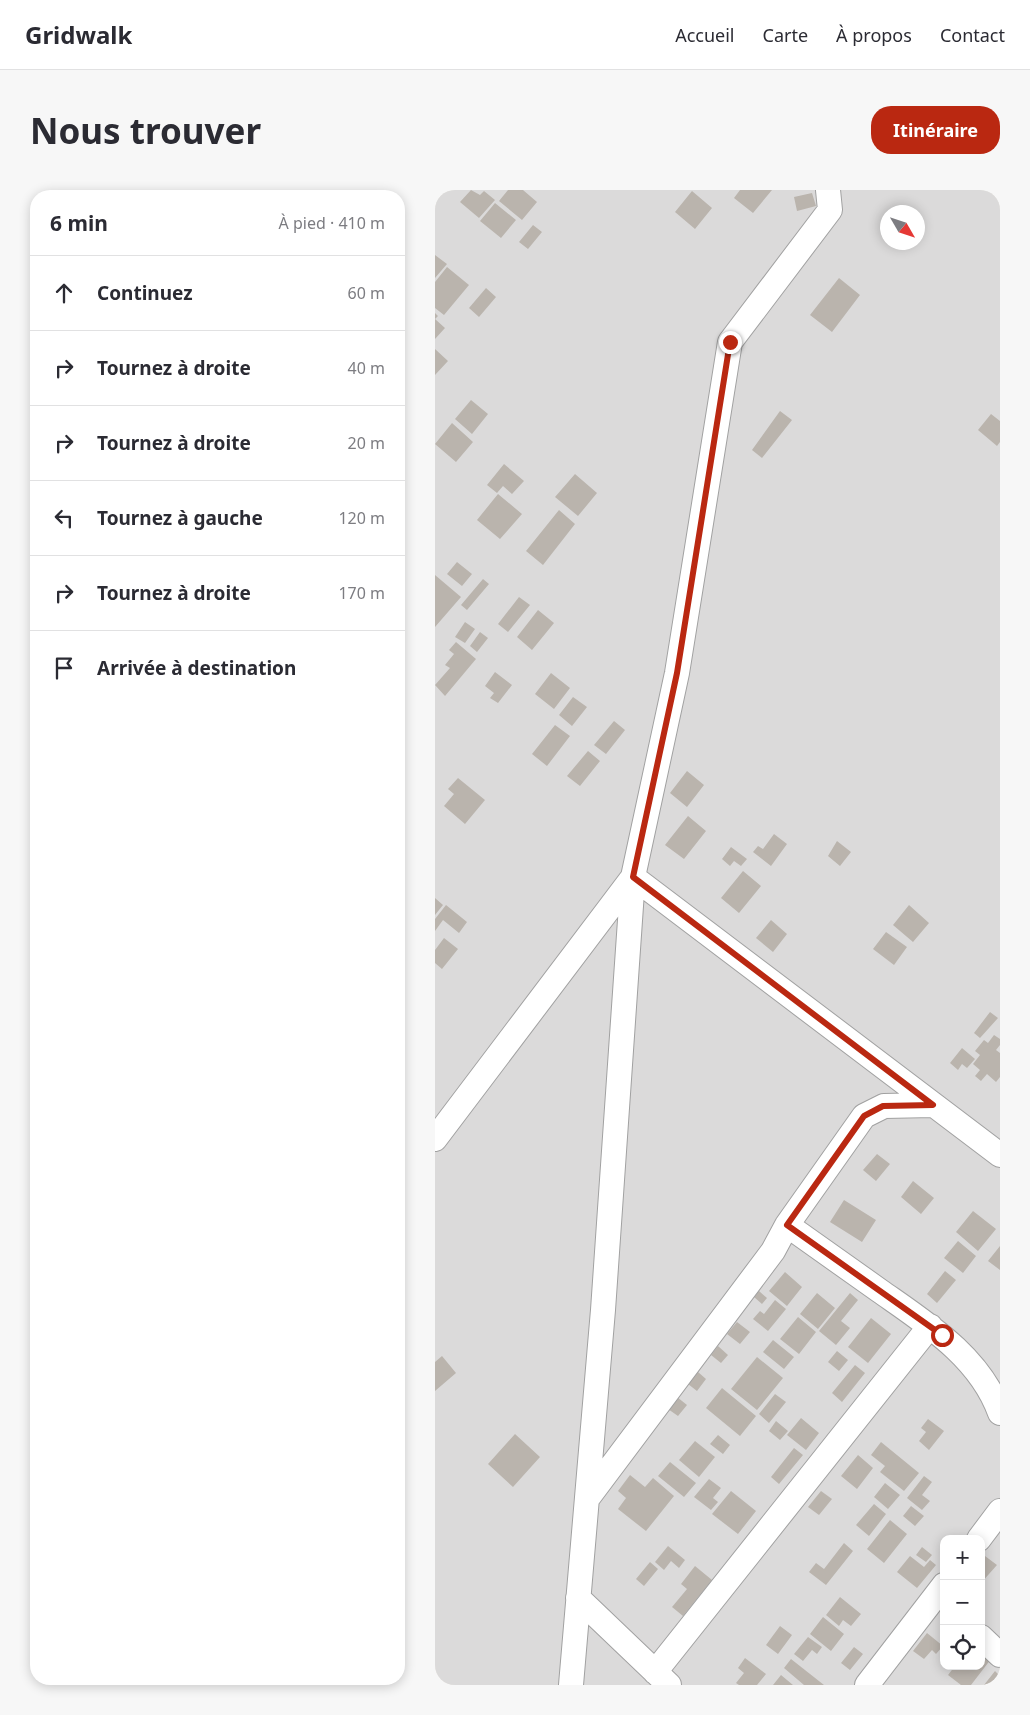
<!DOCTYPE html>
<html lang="fr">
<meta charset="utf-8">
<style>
body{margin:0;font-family:"Noto Sans",sans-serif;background:#f7f7f7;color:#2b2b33}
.controls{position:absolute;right:15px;bottom:15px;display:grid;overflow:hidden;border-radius:10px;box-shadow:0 2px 12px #0003}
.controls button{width:45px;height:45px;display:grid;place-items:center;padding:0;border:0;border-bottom:1px solid #e1e1e2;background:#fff;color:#2b2b33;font:25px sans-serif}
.compass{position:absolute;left:445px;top:15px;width:45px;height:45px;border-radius:50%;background:#fff;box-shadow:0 2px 12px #0003;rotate:129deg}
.stop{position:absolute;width:15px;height:15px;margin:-11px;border:4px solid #ba2811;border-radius:50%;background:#fff}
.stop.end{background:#ba2811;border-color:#fff;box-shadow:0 1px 5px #0008}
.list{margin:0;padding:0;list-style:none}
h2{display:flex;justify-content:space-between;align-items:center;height:65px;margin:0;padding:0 20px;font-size:21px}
h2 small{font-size:16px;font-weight:400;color:#7c7c81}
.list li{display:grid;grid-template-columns:32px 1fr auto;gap:15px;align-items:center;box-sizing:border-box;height:75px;padding:0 20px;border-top:1px solid #e1e1e2}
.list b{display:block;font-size:19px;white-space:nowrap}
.list em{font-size:16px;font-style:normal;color:#7c7c81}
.icon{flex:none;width:28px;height:28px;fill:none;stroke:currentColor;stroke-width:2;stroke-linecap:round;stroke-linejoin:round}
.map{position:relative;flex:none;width:565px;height:1495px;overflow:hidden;border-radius:20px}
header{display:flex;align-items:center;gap:30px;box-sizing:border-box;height:70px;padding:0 25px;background:#fff;border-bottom:1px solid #e1e1e2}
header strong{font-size:24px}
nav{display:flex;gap:28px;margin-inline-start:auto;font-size:18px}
.intro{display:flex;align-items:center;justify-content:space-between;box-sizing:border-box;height:120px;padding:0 30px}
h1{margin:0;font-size:35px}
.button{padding:12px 22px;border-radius:20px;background:#ba2811;color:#fff;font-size:18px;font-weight:700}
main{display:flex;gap:30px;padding:0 30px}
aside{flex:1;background:#fff;border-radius:20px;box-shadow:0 2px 12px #0003}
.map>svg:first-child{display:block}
</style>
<header>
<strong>Gridwalk</strong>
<nav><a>Accueil</a><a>Carte</a><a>À propos</a><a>Contact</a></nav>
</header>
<div class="intro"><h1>Nous trouver</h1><a class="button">Itinéraire</a></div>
<main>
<aside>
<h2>6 min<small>À pied · 410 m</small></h2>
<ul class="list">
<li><svg class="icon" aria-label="ahead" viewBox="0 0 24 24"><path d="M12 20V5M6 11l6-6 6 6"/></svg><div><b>Continuez</b></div><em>60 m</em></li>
<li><svg class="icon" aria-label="right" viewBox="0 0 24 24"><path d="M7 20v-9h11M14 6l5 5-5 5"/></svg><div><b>Tournez à droite</b></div><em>40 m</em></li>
<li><svg class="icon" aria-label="right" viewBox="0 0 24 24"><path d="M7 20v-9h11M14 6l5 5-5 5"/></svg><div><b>Tournez à droite</b></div><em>20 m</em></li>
<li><svg class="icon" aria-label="left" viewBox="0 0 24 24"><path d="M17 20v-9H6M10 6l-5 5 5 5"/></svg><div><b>Tournez à gauche</b></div><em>120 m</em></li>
<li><svg class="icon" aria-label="right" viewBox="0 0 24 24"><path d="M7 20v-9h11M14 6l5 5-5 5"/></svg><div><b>Tournez à droite</b></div><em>170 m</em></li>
<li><svg class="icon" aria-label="arrive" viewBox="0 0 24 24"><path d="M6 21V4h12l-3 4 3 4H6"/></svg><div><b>Arrivée à destination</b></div></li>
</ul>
</aside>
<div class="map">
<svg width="565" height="1495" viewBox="0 0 565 1495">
<rect width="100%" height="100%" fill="#eeece4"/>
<!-- residential -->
<path fill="#dbdada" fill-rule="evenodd" d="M0 0H565V1495H0ZM452 22H482V52H452ZM509 1349H546V1476H509Z"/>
<!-- building -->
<path fill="#bab4ad" d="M36 0 45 5 49 1 60 10 44 28 25 12Z
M73 0H88L102 12 87 30 64 11Z
M305 0H337L318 23 299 8Z
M257 1 277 18 260 39 240 22Z
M377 3 381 16 362 21 359 7Z
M60 13 81 30 66 48 45 31Z
M98 35 107 42 93 59 84 52Z
M0 65 12 74 0 88Z
M12 77 34 95 9 125 0 118V92Z
M404 88 425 105 397 142 375 125Z
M51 98 61 107 44 127 34 118Z
M0 123 3 126 0 129 10 138 0 149Z
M0 159 13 171 0 185Z
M36 210 53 224 37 244 20 229Z
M345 221 357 230 327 268 317 260Z
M556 224 565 231V252L562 256 543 240Z
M17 233 38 252 21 272 0 254Z
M69 274 89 291 77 304 68 296 62 303 52 295Z
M140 284 162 303 143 326 120 307Z
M63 304 87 324 65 349 42 330Z
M124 320 140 334 108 375 91 361Z
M22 372 37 384 27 396 12 384Z
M0 385 26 407 0 437Z
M48 389 54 394 32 420 26 415Z
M84 407 95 415 73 442 63 434Z
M103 420 119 433 97 460 82 447Z
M30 432 40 439 30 453 20 447Z
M45 442 53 448 42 462 35 456Z
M21 452 41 469 10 506 0 495 15 478 10 475 19 464 14 460Z
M60 482 77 495 63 513 55 508 59 503 50 496Z
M116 483 135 498 119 519 100 504Z
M138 507 152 517 137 536 124 525Z
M179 531 190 540 171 564 159 555Z
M120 535 135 546 112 576 97 564Z
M153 561 165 571 145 596 132 586Z
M252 581 269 595 252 617 235 603Z
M23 588 50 610 30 634 9 616 19 604 13 599Z
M253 626 271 641 249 669 230 655Z
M339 644 352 654 336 676 318 662 323 656 328 659Z
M402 651 416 662 405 676 393 666Z
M296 657 312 669 306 676 299 671 295 676 287 669Z
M308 681 326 696 304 723 286 708Z
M0 708 8 715 0 725Z
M11 715 32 732 24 743 8 730 0 741V729Z
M474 715 494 733 478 752 458 735Z
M336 730 352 744 338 762 321 748Z
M451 742 472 757 459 775 438 759Z
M9 748 23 759 7 779 0 773V760Z
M555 822 563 828 545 848 539 843Z
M559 845 565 849V855L561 860 565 863V887L561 892 552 884 546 891 540 886 545 880 538 874 545 865 540 861 549 850 553 853Z
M527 858 540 869 532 878 527 874 523 880 515 873Z
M442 964 455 974 441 991 428 980Z
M478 991 499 1008 486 1024 466 1007Z
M409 1010 441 1030 427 1052 395 1032Z
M538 1021 561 1039 543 1061 521 1042Z
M523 1051 541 1066 528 1083 509 1068Z
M565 1056V1080L553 1071Z
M510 1081 521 1090 502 1113 492 1104Z
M350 1082 367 1097 352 1116 334 1101Z
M324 1101 332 1108 327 1114 319 1107Z
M382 1103 400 1118 383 1139 365 1124Z
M415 1103 423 1110 406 1131 415 1138 401 1155 384 1141Z
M340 1110 351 1119 333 1141 318 1129 325 1121 329 1124Z
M363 1127 381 1142 364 1164 345 1149Z
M436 1128 456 1144 433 1173 413 1157Z
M302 1132 315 1142 305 1154 292 1144Z
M338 1150 359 1167 349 1179 328 1162Z
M283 1156 293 1165 286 1173 276 1165Z
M402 1161 413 1170 404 1181 393 1172Z
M7 1166 21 1183 0 1201V1172Z
M322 1167 348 1188 322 1220 296 1199Z
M420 1175 430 1183 407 1212 397 1203Z
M263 1182 271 1189 262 1201 253 1194Z
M287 1198 321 1226 305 1246 271 1218Z
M340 1204 351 1212 334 1233 324 1224Z
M242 1207 252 1215 243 1226 233 1219Z
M366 1228 384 1243 371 1260 352 1245Z
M493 1229 509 1241 494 1260 484 1251 491 1242 486 1238Z
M341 1231 353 1241 345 1250 334 1241Z
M80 1244 105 1267 78 1297 53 1274Z
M283 1245 295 1255 288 1264 275 1254Z
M260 1251 280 1267 264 1287 244 1270Z
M446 1252 484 1283 469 1301 445 1282 450 1276 436 1265Z
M359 1258 368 1265 344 1294 336 1287Z
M423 1265 438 1278 422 1299 406 1286Z
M235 1272 261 1293 249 1307 223 1286Z
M195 1285 210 1297 218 1288 239 1306 211 1341 183 1319 191 1308 183 1301Z
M489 1286 497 1292 487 1305 495 1311 487 1320 472 1308Z
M274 1289 286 1298 278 1308 283 1312 276 1320 259 1307Z
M450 1293 465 1305 453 1319 439 1307Z
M296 1301 321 1321 303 1344 277 1324Z
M386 1301 397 1309 384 1325 373 1317Z
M439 1314 451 1324 434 1346 421 1335Z
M476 1316 489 1326 480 1336 468 1326Z
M455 1330 472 1344 449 1373 432 1359Z
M409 1353 418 1361 391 1395 374 1382 381 1373 389 1379Z
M233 1356 250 1370 244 1378 236 1371 229 1380 220 1372Z
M487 1357 497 1365 491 1372 481 1365Z
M475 1366 489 1377 495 1370 501 1375 482 1398 462 1382Z
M550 1366 562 1375 546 1393V1370Z
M215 1372 223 1379 209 1396 201 1389Z
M260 1376 277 1390 248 1426 237 1417 252 1399 246 1394Z
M405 1407 426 1424 416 1436 408 1430 404 1436 391 1425Z
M388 1427 409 1444 396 1461 375 1444Z
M345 1436 357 1445 343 1464 331 1455Z
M492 1443 508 1456 501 1464 497 1460 489 1469 478 1461Z
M373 1447 387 1457 382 1464 377 1460 368 1471 359 1464Z
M419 1457 428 1464 415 1480 406 1473Z
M546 1462 556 1469 536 1495H526L513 1485 520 1476H546Z
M310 1468 331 1484 322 1495H304L301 1493 309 1483 303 1478Z
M356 1469 389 1495H369L349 1478Z
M560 1481 565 1486V1495H549Z
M346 1485 358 1495H338Z"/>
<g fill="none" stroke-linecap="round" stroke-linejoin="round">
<!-- minor casing -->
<g stroke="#a1a1a1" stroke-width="26">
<path id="minor" d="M0 949 198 687 565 965
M352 1035C383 1057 414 1079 445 1101 492 1134 545 1167 565 1223
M152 1309 338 1061 352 1035 429 926 449 916 498 915
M544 1349 565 1321
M143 1408 234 1495
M546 1447 565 1465
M220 1482 495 1136
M136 1495 168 1120 198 687 242 483 295 152 395 20 393 0
M432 1495 509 1395"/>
</g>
<!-- minor -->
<use href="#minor" stroke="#fff" stroke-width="24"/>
</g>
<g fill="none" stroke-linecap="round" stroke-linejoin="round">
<!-- route -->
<path stroke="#ba2811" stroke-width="6" d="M295 152 242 483 198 687 498 915 448 916 429 926 352 1035 507 1145"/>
</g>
</svg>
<div class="controls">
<button>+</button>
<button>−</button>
<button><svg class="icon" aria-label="locate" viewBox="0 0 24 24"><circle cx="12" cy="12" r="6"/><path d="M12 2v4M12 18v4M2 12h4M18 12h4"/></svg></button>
</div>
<svg class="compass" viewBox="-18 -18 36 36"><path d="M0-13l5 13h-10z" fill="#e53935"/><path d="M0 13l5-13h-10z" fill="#7c7c81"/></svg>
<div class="stop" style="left:507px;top:1145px"></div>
<div class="stop end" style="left:295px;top:152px"></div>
</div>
</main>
